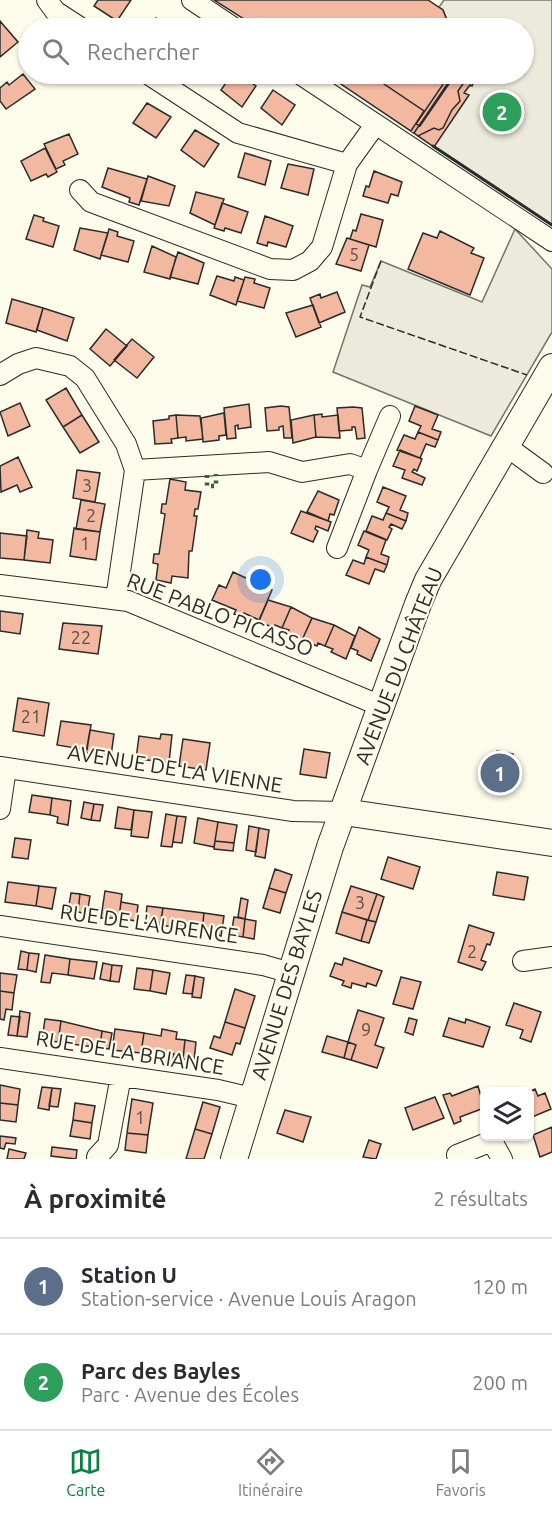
<!DOCTYPE html>
<html lang="fr">
<meta charset="utf-8">
<style>
body{margin:0;font-family:Ubuntu,sans-serif;background:#f2f2f3;color:#2b2b33}
.controls{position:absolute;right:18px;bottom:18px;display:grid;overflow:hidden;border-radius:9px;box-shadow:0 2px 4px #0004}
.controls button{width:54px;height:54px;display:grid;place-items:center;padding:0;border:0;border-bottom:2px solid #e1e1e2;background:#fff;color:#2b2b33;font:30px sans-serif}
.you{position:absolute;left:261px;top:580px;width:21px;height:21px;margin:-15px;border:4px solid #fff;border-radius:50%;background:#1a73e8;box-shadow:0 0 0 9px #1a73e833}
.badge{display:grid;place-items:center;width:39px;height:39px;border-radius:50%;background:#0b8043;color:#fff;font-size:20px;font-weight:700}
.pin{position:absolute;translate:-50% -50%;border:3px solid #fff;box-shadow:0 2px 6px #0006}
.list{margin:0;padding:0;list-style:none}
h2{display:flex;justify-content:space-between;align-items:center;height:78px;margin:0;padding:0 24px;font-size:26px}
h2 small{font-size:20px;font-weight:400;color:#7c7c81}
.list li{display:grid;grid-template-columns:39px 1fr auto;gap:18px;align-items:center;box-sizing:border-box;height:96px;padding:0 24px;border-top:2px solid #e1e1e2}
.list b{display:block;font-size:22px;white-space:nowrap}
.list p{margin:0;font-size:20px;white-space:nowrap;color:#7c7c81}
.list em{font-size:20px;font-style:normal;color:#7c7c81}
.icon{flex:none;width:33px;height:33px;fill:none;stroke:currentColor;stroke-width:2;stroke-linecap:round;stroke-linejoin:round}
.map{position:relative;flex:none;width:552px;height:1159px;overflow:hidden}
.search{position:absolute;background:#fff;box-shadow:0 2px 4px #0004;left:18px;right:18px;top:18px;height:66px;display:flex;align-items:center;gap:15px;box-sizing:border-box;padding:0 21px;border-radius:33px;color:#7c7c81;font-size:22px}
.sheet{height:270px;background:#fff}
nav{display:flex;justify-content:space-around;align-items:center;box-sizing:border-box;height:84px;border-top:2px solid #e1e1e2;background:#fff;font-size:16px;color:#7c7c81}
nav a{display:grid;justify-items:center;gap:3px}
nav .on{color:#0b8043}
.map>svg:first-child{display:block}
</style>
<div class="map">
<svg width="552" height="1159" viewBox="0 0 552 1159">
<rect width="100%" height="100%" fill="#fdfbea"/>
<!-- green -->
<path fill="#ecebdb" stroke="#74746e" stroke-width="1.5" d="M444 0H552V225L418 136 470 74H524V28H450L443 10 439 7Z
M515 229 552 269V332L491 436 333 372 362 285 370 287 381 261 482 302Z"/>
<!-- building -->
<path fill="#f2b8a0" stroke="#2b2b2b" stroke-width="1.5" d="M98 0H131L117 21 94 6Z
M214 0H428L443 10 450 28H258Z
M156 18 172 28H149Z
M0 21 18 42 0 57Z
M23 74 35 89 6 109 0 101V88L7 82 9 85Z
M232 74H238L256 86 242 107 221 90Z
M326 74H470L458 91 460 101 452 110 443 128 439 130 434 128 418 136Z
M326 74H369L424 111 411 131Z
M450 74H454L453 78 420 126 416 124Z
M454 74H477L472 86 470 85 464 93 469 95 434 147 414 133Z
M273 90 295 105 282 125 261 108Z
M147 103 171 117 156 138 133 123Z
M195 130 219 144 204 167 181 150Z
M69 134 78 154 63 161 65 165 56 169 44 144Z
M45 148 57 172 48 177 46 174 31 181 21 161Z
M245 153 271 161 265 185 238 177Z
M288 164 314 169 308 195 281 188Z
M108 168 147 179 139 205 129 202 130 198 102 187Z
M374 171 402 182 398 196 391 194 388 203 363 196 366 186 369 187Z
M148 176 175 186 169 206 141 201Z
M196 192 224 199 215 225 190 213Z
M222 203 248 212 241 233 225 228 224 231 214 228Z
M361 214 383 220 376 247 350 239 353 230 356 231Z
M34 215 44 218 43 221 59 226 53 247 26 239Z
M265 216 293 226 286 247 268 242 267 246 257 243Z
M80 228 108 233 100 259 74 250Z
M109 229 118 232 117 236 134 241 128 262 101 255Z
M440 231 474 248 471 253 484 258 470 295 408 269 423 233 437 238Z
M347 238 369 245 361 271 336 264Z
M152 246 176 257 170 279 144 272Z
M178 252 204 263 198 284 170 277Z
M217 276 234 281 235 277 244 280 236 305 210 295Z
M245 277 255 279 254 283 270 288 264 308 237 301Z
M337 292 345 312 319 323 310 298 320 294 321 298Z
M12 299 43 308 36 332 6 323Z
M313 305 321 327 296 337 286 313Z
M43 308 74 318 67 341 37 330Z
M106 329 127 346 110 366 90 349Z
M132 339 154 357 137 378 114 360Z
M66 388 82 415 63 427 46 400Z
M20 403 30 426 8 436 0 412Z
M249 404 251 427 238 429V425L235 426 236 438 227 439 224 408Z
M281 406 289 407 292 438H284L283 426 279 427V430L267 431 265 408Z
M415 406 438 415 432 429 441 432 438 440 418 432 421 426 409 421Z
M353 407 362 408 365 438 357 439 355 427H352V430L339 431 337 408Z
M224 413 226 435 219 436V440L203 442 201 418Z
M322 414V417L338 415 340 438 316 437 314 415Z
M82 415 99 442 80 453 63 427Z
M176 415 178 438 171 439 172 443 155 444 153 421 169 419V416Z
M176 415 200 416 203 439 186 441V437L178 438Z
M314 415 316 437 293 443 291 420Z
M418 432 438 440 435 447 426 444 420 458 397 450 404 435 415 439Z
M400 450 422 459 417 471 414 469 412 472 425 478 422 485 402 478 405 470 393 466Z
M18 457 32 487 20 492 17 485 1 492 0 466Z
M77 470 100 473 95 502 73 498Z
M170 479 186 482 185 490 201 492 198 509H195L194 516H197L192 551H189L188 578 172 576 171 583 156 580 158 564 153 563 154 554H159L165 514 161 513 162 504H166Z
M383 487 406 496 400 510 408 513 406 521 386 513 389 507 377 502Z
M318 491 339 500 334 515 330 514 328 521 307 512Z
M81 500 105 504 100 532 76 529Z
M301 511 331 522 328 531 316 526 315 529 318 531 313 542 291 533Z
M386 513 406 521 402 529 391 524 389 527 392 529 387 540 366 531 372 516 383 520Z
M74 528 100 532 96 560 70 556Z
M27 530 39 532 38 538 53 540 50 563 24 560Z
M364 531 386 540 381 554 389 557 387 565 366 557 369 550 358 545Z
M0 533 27 536 24 560 0 558Z
M366 557 387 565 384 572 375 569 369 584 346 575 353 560 364 564Z
M233 572 248 579 247 582 254 585 256 582 272 590 259 620 244 613 242 617 234 614 236 610 212 600 219 585 226 588Z
M268 600 291 607 282 628 275 625 273 628 259 621Z
M291 607 312 618 302 640 287 634 289 630 282 628Z
M0 611 23 614 20 634 0 631Z
M312 618 334 625 325 646 318 643 317 646 302 640Z
M63 623 102 626 98 654 59 649Z
M334 625 355 636 346 659 331 652 333 649 325 646Z
M359 627 380 639 371 661 357 654 358 651 351 648Z
M18 698 49 703 44 736 13 731Z
M61 721 91 725 87 750 57 745Z
M90 730 114 734 111 756 86 753Z
M161 734 172 735 169 762 136 759 139 736 160 739Z
M183 739 210 743 206 770 179 766Z
M304 749 330 753 326 778 300 774Z
M497 751 513 754 505 787 489 783Z
M32 795 52 798 50 815 29 812Z
M52 798 71 801 68 825 57 823 58 817 50 815Z
M84 802 94 804 91 820 81 818Z
M94 804 103 805 100 821 91 820Z
M118 807 134 810 131 830 115 828Z
M134 810 152 812 148 838 131 836Z
M166 814 177 816 172 847 161 846Z
M177 816 186 817 182 843 173 842Z
M198 818 218 822 214 847 194 843Z
M218 822 237 825 234 843 215 841Z
M249 826 259 828 256 852 246 850Z
M259 828 269 830 265 858 255 856Z
M15 838 31 840 28 859 12 857Z
M215 841 234 843 233 851 214 849Z
M388 857 420 867 413 889 381 879Z
M275 869 292 875 286 893 269 888Z
M497 872 528 877 524 900 493 895Z
M8 882 39 886 36 906 5 902Z
M39 886 56 888 52 909 36 906Z
M351 886 377 894 368 920 342 912Z
M269 888 286 893 280 913 263 908Z
M105 891 122 894 119 918H101Z
M71 893 80 894 78 912 68 911Z
M80 894 90 896 87 914 78 912Z
M377 894 384 897 376 922 368 920Z
M241 898 248 900 245 919 238 917Z
M121 902 138 905 136 921 119 918Z
M147 906 163 908 160 925 145 923Z
M163 908 204 913 202 931 160 925Z
M342 912 367 920 361 941 336 933Z
M204 913 224 916 221 936 202 931Z
M234 917 245 919 243 937 231 935Z
M245 919 256 921 254 939 243 937Z
M367 920 376 922 369 943 361 941Z
M469 925 494 933 490 945 487 944 481 960 486 962 482 970 458 962Z
M21 951 29 953 27 970 18 969Z
M29 953 39 954 36 972 27 970Z
M45 955 70 959 68 975 52 973 50 983 41 982Z
M344 958 382 971 376 986 367 983 366 987 352 983 351 988 342 985 344 981 330 976 335 963 342 965Z
M70 959 97 962 94 979 68 975Z
M103 963 112 965 110 981 100 979Z
M112 965 122 966 119 982 110 981Z
M137 968 153 970 150 991 134 989Z
M153 970 170 973 166 994 150 991Z
M0 973 17 975 14 993 0 991Z
M186 975 195 976 192 994 183 993Z
M195 976 204 978 201 998 192 997Z
M401 977 421 982 413 1009 393 1004Z
M235 989 255 996 245 1028 225 1022Z
M0 991 14 993 12 1010 6 1009 4 1020 0 1019Z
M514 1003 541 1012 531 1042 520 1038 523 1030 506 1025Z
M358 1010 384 1018 375 1045 384 1048 377 1068 351 1060 356 1045 348 1042Z
M20 1011 30 1013 27 1037 17 1036Z
M11 1016 20 1017 17 1036 8 1035Z
M409 1018 417 1020 413 1035 405 1032Z
M449 1018 465 1023 466 1019 490 1027 483 1047 443 1036Z
M45 1019 61 1021 58 1042 42 1040Z
M61 1021 102 1031 100 1048 58 1042Z
M225 1022 245 1028 240 1044 236 1043 232 1055 210 1048 214 1036 220 1038Z
M115 1029 144 1033 141 1053 112 1050Z
M162 1029 177 1032 176 1039 185 1040 183 1059 173 1058 174 1054 158 1052V1056L141 1053 144 1033 161 1036Z
M102 1031 112 1033 109 1049 100 1048Z
M327 1036 348 1042 344 1058 322 1052Z
M185 1040 196 1042 194 1061 183 1059Z
M348 1042 356 1045 351 1060 344 1058Z
M0 1085 20 1089 18 1105 0 1103Z
M478 1086 484 1108 460 1117 461 1121 454 1124 443 1095 450 1093 452 1096Z
M42 1087 52 1088 49 1110 38 1108Z
M52 1088 61 1089 58 1107 49 1106Z
M535 1089 538 1096 545 1093 551 1109 530 1118 529 1092Z
M435 1097 444 1118 413 1130 405 1108Z
M132 1099 153 1103 148 1135 127 1133Z
M203 1102 220 1107 212 1134 195 1129Z
M0 1103 18 1105 16 1122 0 1120Z
M75 1103 95 1106 92 1123 73 1120Z
M285 1110 311 1117 303 1142 277 1133Z
M73 1120 92 1123 90 1139 70 1136Z
M552 1127V1152L540 1157 533 1135Z
M195 1129 212 1134 204 1159H186Z
M127 1133 148 1135 146 1153 125 1150Z
M0 1136 16 1138 15 1144 6 1143 4 1149 0 1148Z
M369 1140 381 1144 376 1159 363 1157Z
M52 1147 77 1150 76 1159 51 1156Z
M9 1149 26 1153 24 1159H7Z"/>
<g fill="none" stroke-linecap="round" stroke-linejoin="round">
<!-- minor casing -->
<g stroke="#2b2b2b" stroke-width="22">
<path id="minor" d="M47 0 55 11 81 28
M192 0 234 28
M148 74 238 133 347 164
M300 74 552 241
M80 190 91 202 270 269 293 270 310 261 322 247 347 164 375 125
M0 375 18 364 36 358 70 366 85 378 126 444 135 470 116 599
M506 446 543 473
M135 470 269 462 302 472 350 464 367 470 337 548
M367 470 390 416
M0 585 128 601 381 706
M0 767 293 811 344 812
M0 809 6 768
M0 926 263 965 291 973
M523 961 552 957
M0 1058 218 1090 252 1098
M97 1157 108 1145 121 1076
M459 1159 457 1155 492 1141 502 1159"/>
</g>
<!-- major casing -->
<g stroke="#2b2b2b" stroke-width="28">
<path id="major" d="M344 812 552 843
M234 1159 330 847 418 604 428 580 552 367"/>
</g>
<!-- minor -->
<use href="#minor" stroke="#fdfbea" stroke-width="20"/>
<!-- major -->
<use href="#major" stroke="#fdfbea" stroke-width="26"/>
<!-- hedge -->
<path stroke="#34623c" stroke-width="4.5" stroke-dasharray="3 4.5" stroke-linecap="butt" d="M207 475V486H216V474"/>
<!-- fence -->
<path stroke="#2b2b2b" stroke-width="1.5" stroke-dasharray="8 3" stroke-linecap="butt" d="M381 261 360 317 527 375"/>
<!-- wall -->
<path stroke="#2b2b2b" stroke-width="3" d="M433 146 552 225"/>
</g>
<g text-anchor="middle" stroke-width="4.5" stroke-linejoin="round" paint-order="stroke">
<!-- number labels -->
<g font-size="18" fill="#5d4e48">
<text x="354" y="261">5</text>
<text x="87" y="492">3</text>
<text x="91" y="522">2</text>
<text x="85" y="550">1</text>
<text x="81" y="644">22</text>
<text x="31" y="723">21</text>
<text x="360" y="909">3</text>
<text x="472" y="958">2</text>
<text x="366" y="1036">9</text>
<text x="140" y="1124">1</text>
</g>
<!-- street labels -->
<g font-size="21" fill="#2b2b2b" stroke="#fdfbea">
<text transform="translate(220 615) rotate(21)" y="7">RUE PABLO PICASSO</text>
<text transform="translate(399 666) rotate(-69)" y="7">AVENUE DU CHÂTEAU</text>
<text transform="translate(175 769) rotate(9)" y="7">AVENUE DE LA VIENNE</text>
<text transform="translate(149 924) rotate(8)" y="7">RUE DE L'AURENCE</text>
<text transform="translate(287 985) rotate(-73)" y="7">AVENUE DES BAYLES</text>
<text transform="translate(130 1053) rotate(9)" y="7">RUE DE LA BRIANCE</text>
</g>
</g>
</svg>
<div class="controls">
<button><svg class="icon" aria-label="layers" viewBox="0 0 24 24"><path d="M12 4l9 5-9 5-9-5zM3 14l9 5 9-5"/></svg></button>
</div>
<div class="you"></div>
<div class="pin badge" style="left:500px;top:773px;background:#5c6f8a">1</div>
<div class="pin badge" style="left:502px;top:112px;background:#2e9e5b">2</div>
<div class="search"><svg class="icon" aria-label="search" viewBox="0 0 24 24"><circle cx="10" cy="10" r="6"/><path d="M15 15l6 6"/></svg>Rechercher</div>
</div>
<section class="sheet">
<h2>À proximité<small>2 résultats</small></h2>
<ul class="list">
<li><span class="badge" style="background:#5c6f8a">1</span><div><b>Station U</b><p>Station-service · Avenue Louis Aragon</p></div><em>120 m</em></li>
<li><span class="badge" style="background:#2e9e5b">2</span><div><b>Parc des Bayles</b><p>Parc · Avenue des Écoles</p></div><em>200 m</em></li>
</ul>
</section>
<nav>
<a class="on"><svg class="icon" aria-label="map" viewBox="0 0 24 24"><path d="M3 6l6-2 6 2 6-2v14l-6 2-6-2-6 2zM9 4v14M15 6v14"/></svg>Carte</a>
<a><svg class="icon" aria-label="directions" viewBox="0 0 24 24"><path d="M12 3l9 9-9 9-9-9zM9 14v-3h6M13 9l2 2-2 2"/></svg>Itinéraire</a>
<a><svg class="icon" aria-label="saved" viewBox="0 0 24 24"><path d="M7 4h10v16l-5-4-5 4z"/></svg>Favoris</a>
</nav>
